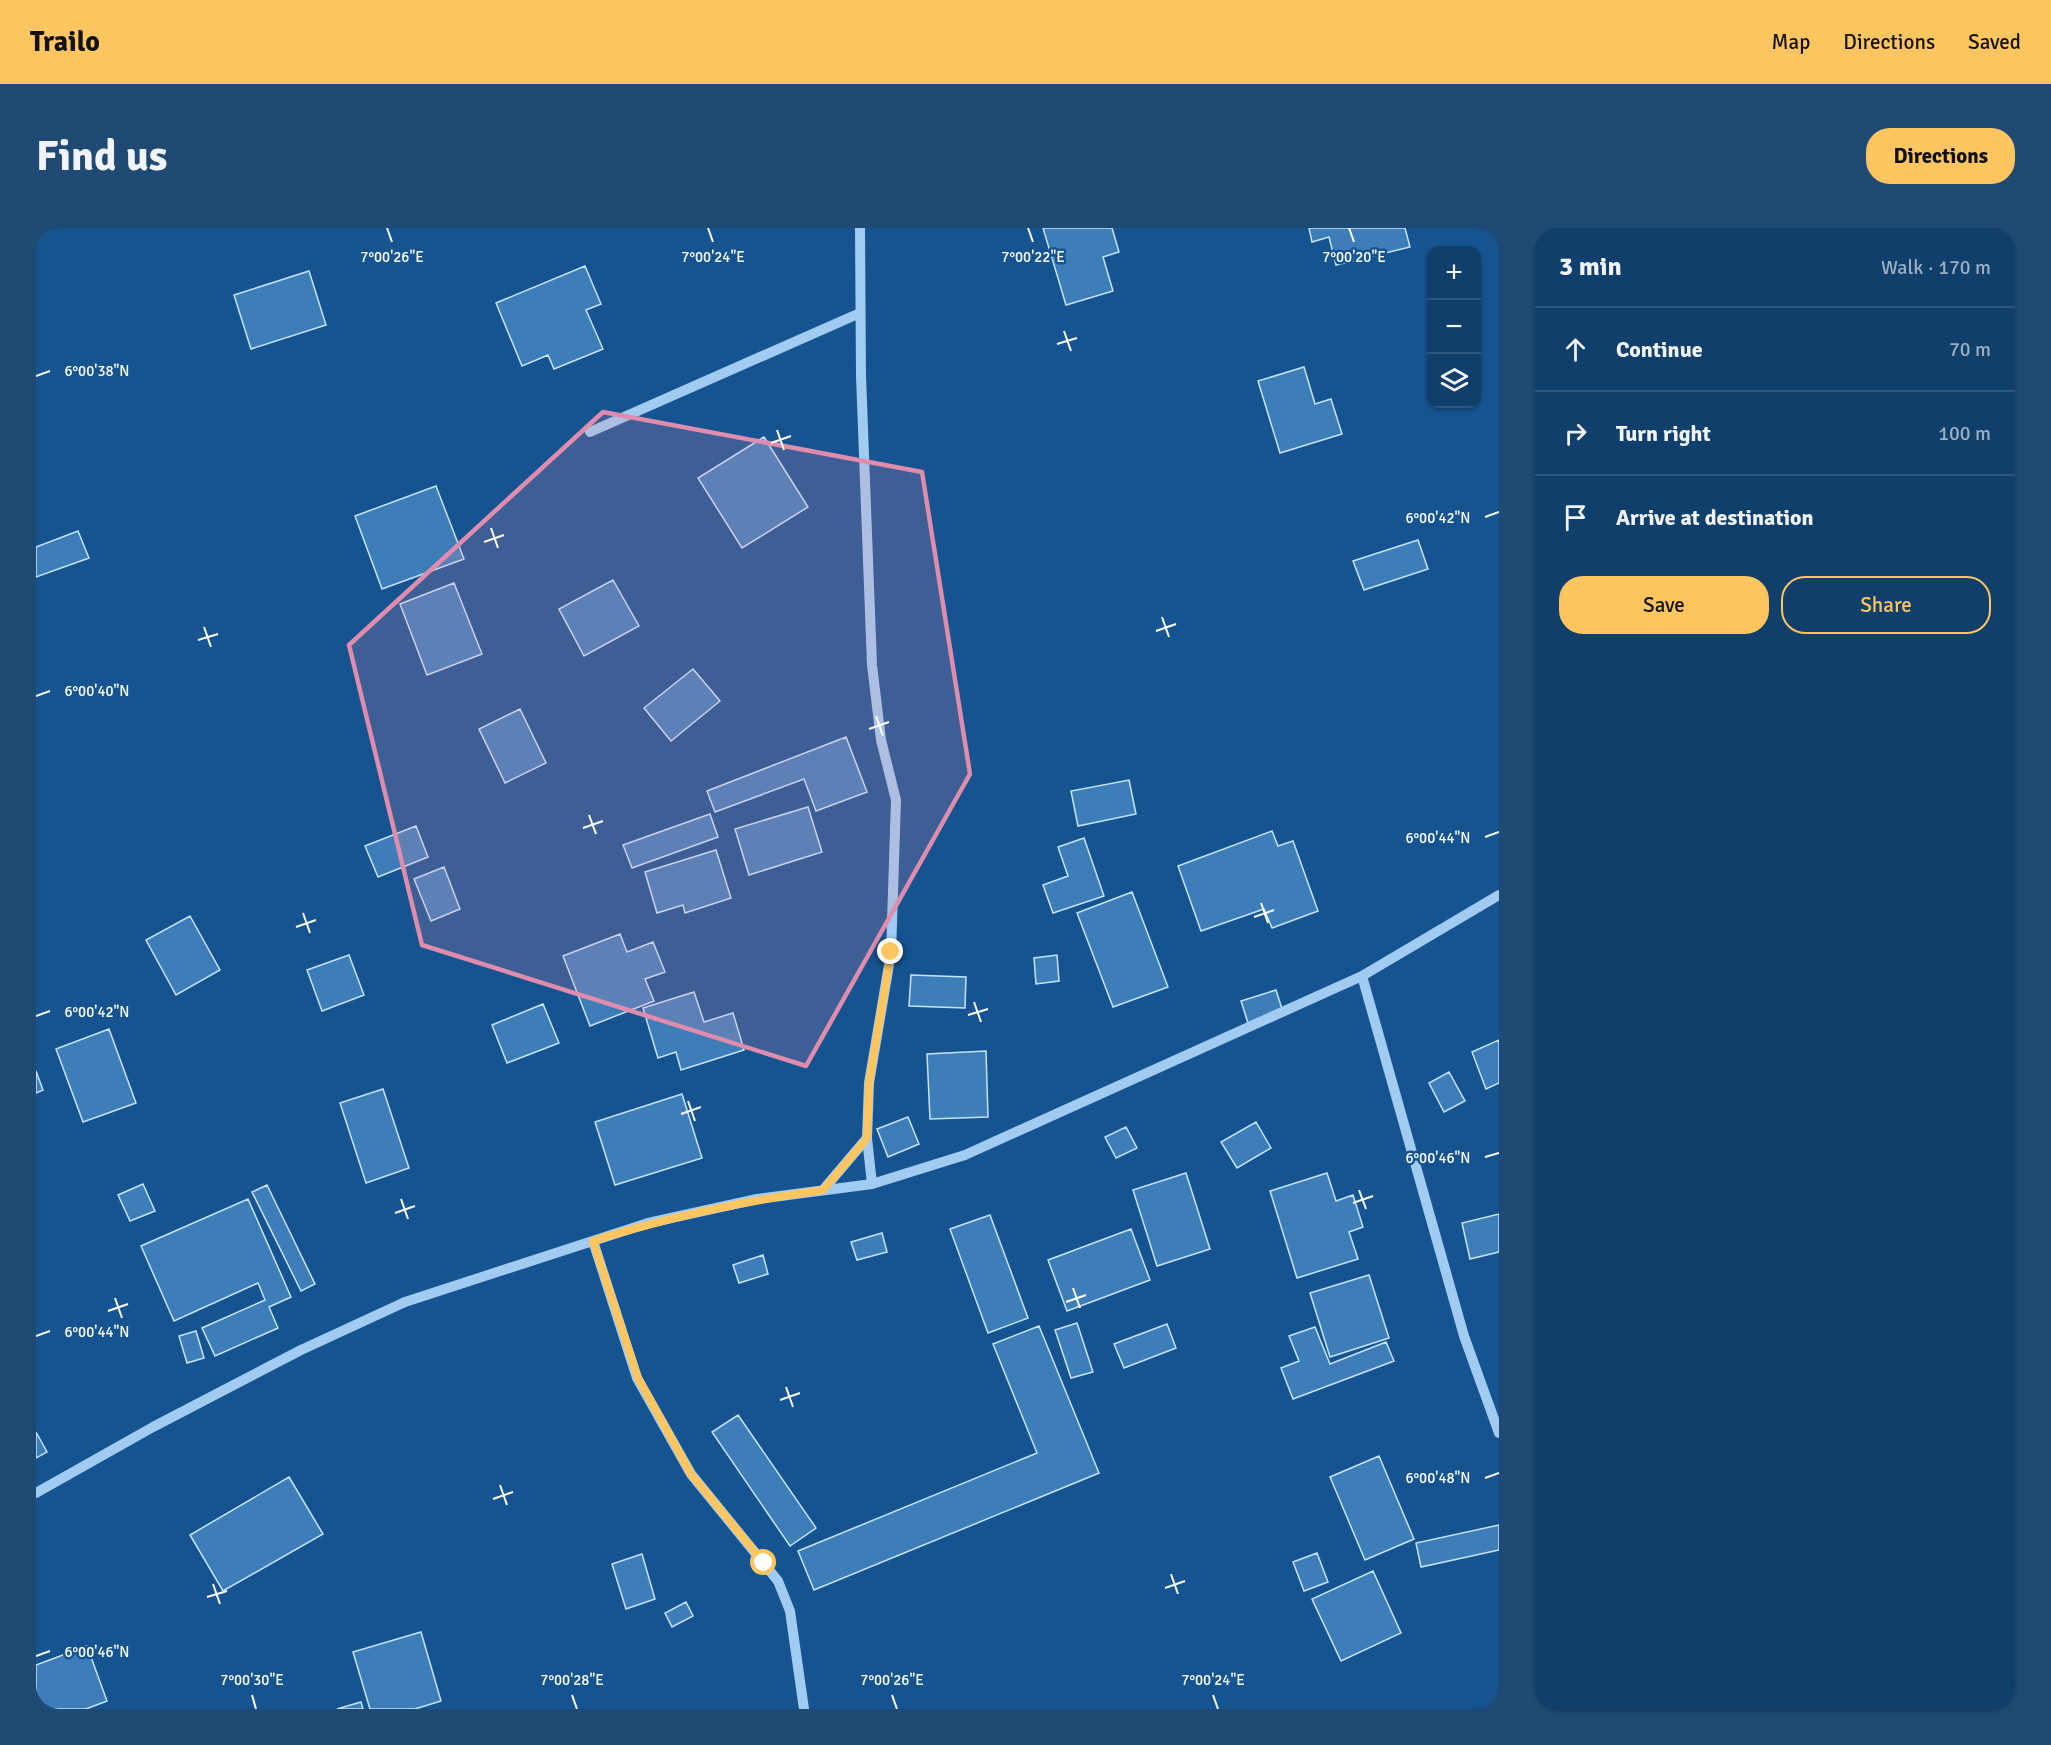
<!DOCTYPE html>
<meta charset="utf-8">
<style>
body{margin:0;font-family:Signika,sans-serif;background:#1e4a74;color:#f1f3f6}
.controls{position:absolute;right:18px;top:18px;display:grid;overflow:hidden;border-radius:12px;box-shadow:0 2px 4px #0004}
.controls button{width:54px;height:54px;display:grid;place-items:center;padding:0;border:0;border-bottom:2px solid #30587f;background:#103f6c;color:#f1f3f6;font:30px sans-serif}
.stop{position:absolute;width:18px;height:18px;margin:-14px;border:4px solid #ffc560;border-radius:50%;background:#fff}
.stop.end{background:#ffc560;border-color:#fff;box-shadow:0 2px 6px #0008}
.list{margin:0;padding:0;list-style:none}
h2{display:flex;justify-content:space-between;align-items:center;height:78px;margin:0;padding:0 24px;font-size:26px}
h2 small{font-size:20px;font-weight:400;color:#9cafc2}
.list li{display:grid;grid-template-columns:39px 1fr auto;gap:18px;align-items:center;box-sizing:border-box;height:84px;padding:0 24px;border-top:2px solid #30587f}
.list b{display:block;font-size:22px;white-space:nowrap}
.list em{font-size:20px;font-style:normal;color:#9cafc2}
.actions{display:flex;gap:12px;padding:18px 24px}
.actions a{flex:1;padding:14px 0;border:2px solid #ffc560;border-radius:24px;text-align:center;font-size:21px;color:#ffc560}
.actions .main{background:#ffc560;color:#111}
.icon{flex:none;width:33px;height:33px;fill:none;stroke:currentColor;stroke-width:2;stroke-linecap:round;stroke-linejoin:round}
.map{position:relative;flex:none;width:1463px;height:1481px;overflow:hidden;border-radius:24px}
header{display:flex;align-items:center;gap:36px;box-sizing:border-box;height:84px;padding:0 30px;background:#ffc560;color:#111}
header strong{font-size:28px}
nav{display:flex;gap:33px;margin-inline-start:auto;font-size:21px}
.intro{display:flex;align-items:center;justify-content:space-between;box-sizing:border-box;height:144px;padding:0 36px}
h1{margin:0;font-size:42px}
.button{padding:15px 27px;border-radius:24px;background:#ffc560;color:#111;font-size:21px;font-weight:700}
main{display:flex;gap:36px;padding:0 36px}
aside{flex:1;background:#103f6c;border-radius:24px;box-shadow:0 2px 4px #0004}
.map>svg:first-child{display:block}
</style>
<header>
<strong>Trailo</strong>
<nav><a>Map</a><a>Directions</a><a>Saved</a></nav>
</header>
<div class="intro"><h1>Find us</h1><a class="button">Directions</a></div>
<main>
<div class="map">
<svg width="1463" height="1481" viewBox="0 0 1463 1481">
<rect width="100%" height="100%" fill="#155490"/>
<!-- building -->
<path fill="#3d7eb9" stroke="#c7e3fc" stroke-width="1.5" d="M1007 0H1076L1083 24 1067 29 1077 63 1030 77Z
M1273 0H1369L1374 19 1300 37 1293 9 1276 14Z
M549 38 565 76 550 82 567 121 518 141 512 127 486 138 460 75Z
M273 43 290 97 215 121 198 67Z
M1268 139 1279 176 1295 171 1306 206 1244 225 1222 153Z
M728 209 772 279 706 320 662 250Z
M400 258 428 331 346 361 319 288Z
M42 303 53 330 0 349V319Z
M1382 312 1392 341 1328 362 1317 333Z
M577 352 603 398 548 428 523 381Z
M418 355 446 426 391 447 364 376Z
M657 441 684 473 635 513 608 480Z
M484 481 510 535 469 555 443 501Z
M810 509 831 564 780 583 768 551 679 584 671 563Z
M1093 552 1100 586 1042 598 1035 563Z
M772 579 786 624 713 647 699 601Z
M674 586 682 609 596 640 587 617Z
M380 598 392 629 342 649 329 618Z
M1236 603 1242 618 1257 613 1282 683 1236 700 1228 681 1165 703 1142 638Z
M1048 610 1068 668 1017 685 1007 657 1032 648 1022 619Z
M680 622 695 670 649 685 647 677 621 685 609 644Z
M408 639 424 681 395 693 378 651Z
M1096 664 1132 759 1077 779 1041 685Z
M154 688 184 742 140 767 110 712Z
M584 706 591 724 617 714 629 744 609 751 618 773 554 798 527 728Z
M313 727 328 767 286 783 271 742Z
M1021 727 1023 753 1000 756 998 730Z
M875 747 930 749 929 780 873 778Z
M1240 762 1247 784 1212 795 1205 773Z
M658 764 668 794 697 785 708 822 645 842 640 824 622 830 607 780Z
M507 776 523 815 471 835 456 797Z
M73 801 100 875 47 894 20 821Z
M1463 812V855L1450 861 1436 824Z
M950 823 952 889 894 891 891 826Z
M0 843 7 862 0 865Z
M1413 844 1429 873 1408 884 1393 855Z
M347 861 373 940 330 955 304 875Z
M646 866 666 930 579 957 559 894Z
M872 889 883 916 852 929 841 901Z
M1220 894 1235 920 1201 940 1185 914Z
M1090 899 1101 920 1080 930 1069 909Z
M1150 945 1174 1021 1121 1038 1097 962Z
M1291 945 1300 973 1317 967 1327 999 1313 1004 1322 1031 1261 1050 1234 963Z
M107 956 119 983 94 993 82 967Z
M231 957 279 1056 265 1063 216 964Z
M212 971 255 1069 233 1079 242 1100 179 1128 166 1100 229 1072 222 1055 138 1093 105 1018Z
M1463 986V1024L1434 1031 1426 995Z
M954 987 992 1090 952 1105 914 1001Z
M1095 1001 1114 1052 1031 1083 1012 1032Z
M846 1005 851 1024 821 1032 815 1014Z
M727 1027 732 1046 703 1055 697 1037Z
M1333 1047 1353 1110 1294 1129 1274 1065Z
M1041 1095 1057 1144 1035 1150 1019 1102Z
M1131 1096 1140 1120 1088 1140 1078 1116Z
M1003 1098 1063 1245 778 1362 762 1323 1001 1225 957 1116Z
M1279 1099 1294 1136 1350 1114 1358 1133 1257 1171 1245 1140 1263 1133 1253 1108Z
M160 1103 168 1130 151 1135 143 1108Z
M702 1187 780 1300 754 1318 676 1204Z
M0 1204 11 1224 0 1230Z
M1343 1228 1378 1311 1329 1332 1294 1249Z
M253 1249 287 1306 187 1363 154 1307Z
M1463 1297V1322L1385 1339 1380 1315Z
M1281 1325 1292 1354 1268 1363 1257 1334Z
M606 1326 619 1371 590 1381 576 1336Z
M1337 1343 1365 1405 1305 1433 1276 1371Z
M650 1374 657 1388 636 1399 629 1385Z
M385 1404 405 1473 379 1481H334L317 1424Z
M51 1418 71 1473 50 1481H3L0 1474V1437Z
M325 1474 327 1481H301Z"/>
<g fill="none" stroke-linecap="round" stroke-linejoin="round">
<!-- minor -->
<path stroke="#a1cbf1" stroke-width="10" d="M824 0 825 148 836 437 845 512 860 572 855 725 833 855 831 910 836 956
M554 204 824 85
M1326 748 1428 1108 1463 1205
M787 962 831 910
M557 1013 601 1150 655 1246 742 1353 754 1383 768 1481
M0 1265 117 1199 265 1122 369 1074 612 995 721 971 836 956 929 927 1326 748 1463 667"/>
</g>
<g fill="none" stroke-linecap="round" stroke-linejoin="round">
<!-- route -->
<path stroke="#ffc560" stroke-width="8" d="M728 1335 655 1246 602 1150 557 1013C632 989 709 973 787 962L831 910 833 855 855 724"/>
</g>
<!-- marked area -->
<path fill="#e08cad" fill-opacity="0.2" stroke="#e08cad" stroke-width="4.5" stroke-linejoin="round" d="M567 184 886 244 934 546 770 838 386 717 313 417Z"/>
<!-- ticks -->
<path fill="none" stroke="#fff" stroke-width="2" d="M351 0 356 14M672 0 677 14M992 0 997 14M1313 0 1318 14M1028 103 1035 123M1021 116 1041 110M0 148 14 143M741 202 748 222M735 215 755 208M1449 289 1463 284M455 300 462 320M448 314 468 307M1126 389 1133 409M168 399 175 419M1120 403 1140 396M162 412 182 406M0 468 14 463M840 488 847 508M833 501 853 494M553 587 560 606M547 600 567 593M1449 609 1463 604M1225 675 1232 695M267 685 274 705M1218 689 1238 682M260 699 280 692M938 774 945 794M932 787 952 781M0 788 14 783M652 873 659 893M645 886 665 879M1449 929 1463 925M1323 962 1330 981M365 971 372 991M1317 975 1337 968M359 985 379 978M1037 1060 1044 1080M79 1070 86 1090M1030 1074 1050 1067M72 1083 92 1076M0 1108 14 1103M750 1159 757 1179M744 1172 764 1165M1449 1250 1463 1245M464 1257 471 1277M457 1271 477 1264M1135 1346 1142 1366M177 1356 184 1376M1129 1360 1149 1353M171 1369 191 1363M0 1428 14 1423M216 1467 220 1481M536 1467 541 1481M856 1467 861 1481M1177 1467 1182 1481"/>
<g font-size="15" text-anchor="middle" fill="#fff" stroke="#155490" stroke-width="5" stroke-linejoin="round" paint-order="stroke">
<text x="1318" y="34">7°00'20"E</text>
<text x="356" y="34">7°00'26"E</text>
<text x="677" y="34">7°00'24"E</text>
<text x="997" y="34">7°00'22"E</text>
<text x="61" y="148">6°00'38"N</text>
<text x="1402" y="295">6°00'42"N</text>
<text x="61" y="468">6°00'40"N</text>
<text x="1402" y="615">6°00'44"N</text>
<text x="61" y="789">6°00'42"N</text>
<text x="1402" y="935">6°00'46"N</text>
<text x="61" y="1109">6°00'44"N</text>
<text x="1402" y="1255">6°00'48"N</text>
<text x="61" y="1429">6°00'46"N</text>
<text x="216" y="1457">7°00'30"E</text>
<text x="536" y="1457">7°00'28"E</text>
<text x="856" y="1457">7°00'26"E</text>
<text x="1177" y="1457">7°00'24"E</text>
</g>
</svg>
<div class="controls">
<button>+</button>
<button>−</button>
<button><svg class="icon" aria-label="layers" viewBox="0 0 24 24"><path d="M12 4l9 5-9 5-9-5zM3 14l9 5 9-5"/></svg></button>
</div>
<div class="stop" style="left:728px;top:1335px"></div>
<div class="stop end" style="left:855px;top:724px"></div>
</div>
<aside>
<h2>3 min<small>Walk · 170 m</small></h2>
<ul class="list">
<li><svg class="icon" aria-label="ahead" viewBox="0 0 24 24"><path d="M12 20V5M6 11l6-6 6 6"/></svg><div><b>Continue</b></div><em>70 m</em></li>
<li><svg class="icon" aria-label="right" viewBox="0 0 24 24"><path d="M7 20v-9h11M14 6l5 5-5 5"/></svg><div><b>Turn right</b></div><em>100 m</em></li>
<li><svg class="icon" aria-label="arrive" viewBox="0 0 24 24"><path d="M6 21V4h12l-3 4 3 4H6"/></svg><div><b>Arrive at destination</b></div></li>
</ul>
<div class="actions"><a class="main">Save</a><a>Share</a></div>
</aside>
</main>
